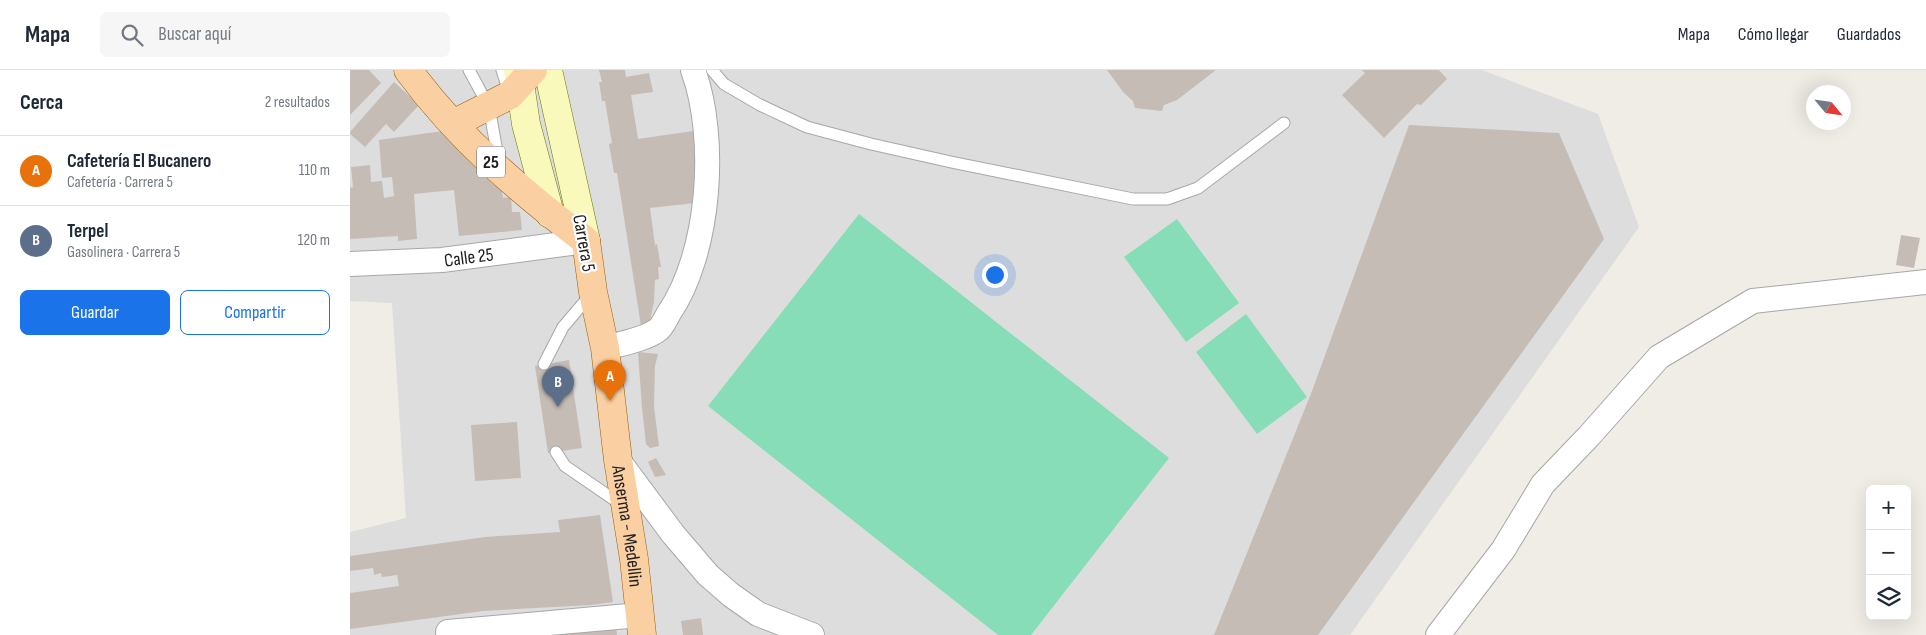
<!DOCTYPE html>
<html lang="es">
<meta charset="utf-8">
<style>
body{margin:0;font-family:"Sofia Sans Condensed",sans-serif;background:#f6f6f7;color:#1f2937}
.controls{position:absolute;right:15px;bottom:15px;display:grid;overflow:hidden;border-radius:8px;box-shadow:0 5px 20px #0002}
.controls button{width:45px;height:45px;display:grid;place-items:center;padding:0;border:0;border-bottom:1px solid #e0e1e3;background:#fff;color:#1f2937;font:25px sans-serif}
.compass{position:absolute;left:1456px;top:15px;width:45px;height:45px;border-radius:50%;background:#fff;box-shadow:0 5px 20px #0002;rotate:119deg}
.you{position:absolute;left:644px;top:204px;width:18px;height:18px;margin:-12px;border:4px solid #fff;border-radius:50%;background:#1a73e8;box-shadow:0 0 0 8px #1a73e833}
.badge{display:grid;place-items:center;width:32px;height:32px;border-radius:50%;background:#1a73e8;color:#fff;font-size:16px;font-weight:700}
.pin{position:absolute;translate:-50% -41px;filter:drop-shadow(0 1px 2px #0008)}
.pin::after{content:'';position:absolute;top:26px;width:18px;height:15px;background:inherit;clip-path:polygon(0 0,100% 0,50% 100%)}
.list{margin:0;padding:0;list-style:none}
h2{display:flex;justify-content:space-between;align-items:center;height:65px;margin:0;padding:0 20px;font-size:21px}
h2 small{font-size:16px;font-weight:400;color:#747a83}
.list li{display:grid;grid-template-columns:32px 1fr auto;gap:15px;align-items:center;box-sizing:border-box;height:70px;padding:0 20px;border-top:1px solid #e0e1e3}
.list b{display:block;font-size:19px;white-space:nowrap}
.list p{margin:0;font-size:16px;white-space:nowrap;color:#747a83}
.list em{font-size:16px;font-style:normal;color:#747a83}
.actions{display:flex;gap:10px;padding:15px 20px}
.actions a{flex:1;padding:11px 0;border:1px solid #1a73e8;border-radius:8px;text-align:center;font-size:18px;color:#1a73e8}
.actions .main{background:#1a73e8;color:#fff}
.icon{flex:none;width:28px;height:28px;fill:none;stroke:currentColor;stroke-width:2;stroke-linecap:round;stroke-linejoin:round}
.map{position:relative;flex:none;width:1576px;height:565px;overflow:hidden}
header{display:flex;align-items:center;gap:30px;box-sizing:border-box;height:70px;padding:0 25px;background:#fff;border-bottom:1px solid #e0e1e3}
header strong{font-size:24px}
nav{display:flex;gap:28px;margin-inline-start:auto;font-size:18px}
.search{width:350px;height:45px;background:#f6f6f7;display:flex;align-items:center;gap:12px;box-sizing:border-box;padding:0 18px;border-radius:8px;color:#747a83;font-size:19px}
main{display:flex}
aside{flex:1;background:#fff}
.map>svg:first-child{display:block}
</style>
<header>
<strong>Mapa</strong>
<div class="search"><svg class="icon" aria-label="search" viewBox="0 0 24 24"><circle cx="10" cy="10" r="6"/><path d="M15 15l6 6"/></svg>Buscar aquí</div>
<nav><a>Mapa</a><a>Cómo llegar</a><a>Guardados</a></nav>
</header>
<main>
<aside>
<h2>Cerca<small>2 resultados</small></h2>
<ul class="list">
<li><span class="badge" style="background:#e8710a">A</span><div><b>Cafetería El Bucanero</b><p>Cafetería · Carrera 5</p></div><em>110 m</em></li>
<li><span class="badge" style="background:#5c6f8a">B</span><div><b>Terpel</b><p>Gasolinera · Carrera 5</p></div><em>120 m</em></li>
</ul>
<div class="actions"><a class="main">Guardar</a><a>Compartir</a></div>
</aside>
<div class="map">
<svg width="1576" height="565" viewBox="0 0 1576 565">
<rect width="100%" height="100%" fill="#f0ece6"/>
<!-- residential -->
<path fill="#dedddd" d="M0 0H1132L1248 44 1289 157 1000 565H0V462L56 448 42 233 0 231Z"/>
<!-- pitch -->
<path fill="#86ddb7" d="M509 144 819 388 681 565H648L358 336Z
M827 149 889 233 836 272 774 187Z
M896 244 957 327 907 364 846 282Z"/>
<!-- building -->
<path fill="#c5bcb6" d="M0 0H19L31 13 0 45Z
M249 0H275L276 7 299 3 303 22 281 25 288 69 343 61 349 94 345 133 300 138 305 175 307 174 311 197H308L309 209 305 210 304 232 299 255 291 256 267 103H264L259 74 262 73 255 31H252L249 12H252Z
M757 0H866L827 30 814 35 812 41 785 38 783 31 773 22Z
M1012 0H1089L1097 9 1071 35 1067 34 1034 68 992 25 1015 3Z
M44 12 69 35 44 62 36 54 15 77 0 64V62Z
M1059 55 1209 63 1254 169 968 565H864L962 321Z
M107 59 118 75 119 90 131 89 151 116 153 128 161 127 162 142H170L172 160 109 166 104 120 64 124 67 169 48 171V166L0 169V118L3 117 1 97 20 95 21 112 32 111 34 128 44 126 42 107 32 108 29 70Z
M1551 165 1570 168 1564 198 1546 195Z
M288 282 308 284 305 296 304 337 309 376 300 378 296 374 292 338Z
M219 290 232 378 198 383 185 296Z
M167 352 171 408 125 411 121 355Z
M306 388 316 405 305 407 298 392Z
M250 445 263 532 241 535 133 541 0 559V523L49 516 47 505 32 507 31 503 24 505 23 498 0 501V486L135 467 210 462 208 450Z
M351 548 353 565H333L331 551Z
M265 549 267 565H156Z"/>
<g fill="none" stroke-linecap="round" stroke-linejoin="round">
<!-- lane casing -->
<g stroke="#a7a7a7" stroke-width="13">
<path id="lane" d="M119 0 139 37 149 93
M152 0 160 25
M362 0 374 14 410 35 457 57 521 74 601 92 783 129H817L848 118 934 53
M194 294 213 257 242 223
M206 382 215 396 272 435"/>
</g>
<!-- street casing -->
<g stroke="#a7a7a7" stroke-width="26">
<g id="street">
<path id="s1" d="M0 194 92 190 236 171"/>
<path d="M255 278C270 274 297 269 309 259 313 255 316 248 319 243 360 183 368 68 343 0"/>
<path d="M268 390 323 464 358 505 381 525 408 544 462 565"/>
<path d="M98 562 290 545"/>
<path d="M1088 565 1153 480 1193 414 1239 366 1309 287 1403 231 1576 212"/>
</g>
</g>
<!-- secondary casing -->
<g stroke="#707707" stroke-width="29">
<path id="secondary" d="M168 0 176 54 200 144
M198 0 236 171"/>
</g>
<!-- primary casing -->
<g stroke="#995f03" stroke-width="29">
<g id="primary">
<path id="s2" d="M58 0C107 67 171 122 236 171L243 222 255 278 268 390 284 489 292 565"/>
<path d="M103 54 160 25 183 0"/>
</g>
</g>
<!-- lane -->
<use href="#lane" stroke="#fff" stroke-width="11"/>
<!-- street -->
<use href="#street" stroke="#fff" stroke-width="24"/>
<!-- secondary -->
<use href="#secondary" stroke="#f9f9bc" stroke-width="28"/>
<!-- primary -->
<use href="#primary" stroke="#facfa1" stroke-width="28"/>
</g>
<g text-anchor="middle" stroke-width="4.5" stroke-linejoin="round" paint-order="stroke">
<!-- shield labels -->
<rect fill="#fff" stroke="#636363" stroke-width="1" x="127" y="76.5" width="28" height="31" rx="4"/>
<g font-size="18" font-weight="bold" fill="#202020">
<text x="141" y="98">25</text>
</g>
<!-- street labels -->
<g font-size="19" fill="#202020" stroke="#fff">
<text transform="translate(235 173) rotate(80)" y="7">Carrera 5</text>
<text dy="7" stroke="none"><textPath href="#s1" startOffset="119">Calle 25</textPath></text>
<text dy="7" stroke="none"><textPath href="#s2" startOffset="536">Anserma - Medellin</textPath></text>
</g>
</g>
</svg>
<div class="controls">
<button>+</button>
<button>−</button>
<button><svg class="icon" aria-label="layers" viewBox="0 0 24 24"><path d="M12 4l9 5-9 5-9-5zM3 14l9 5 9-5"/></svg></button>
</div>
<svg class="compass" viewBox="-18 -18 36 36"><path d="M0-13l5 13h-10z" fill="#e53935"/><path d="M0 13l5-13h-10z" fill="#747a83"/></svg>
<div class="you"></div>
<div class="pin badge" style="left:260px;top:331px;background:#e8710a">A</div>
<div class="pin badge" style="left:208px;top:337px;background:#5c6f8a">B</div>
</div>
</main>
